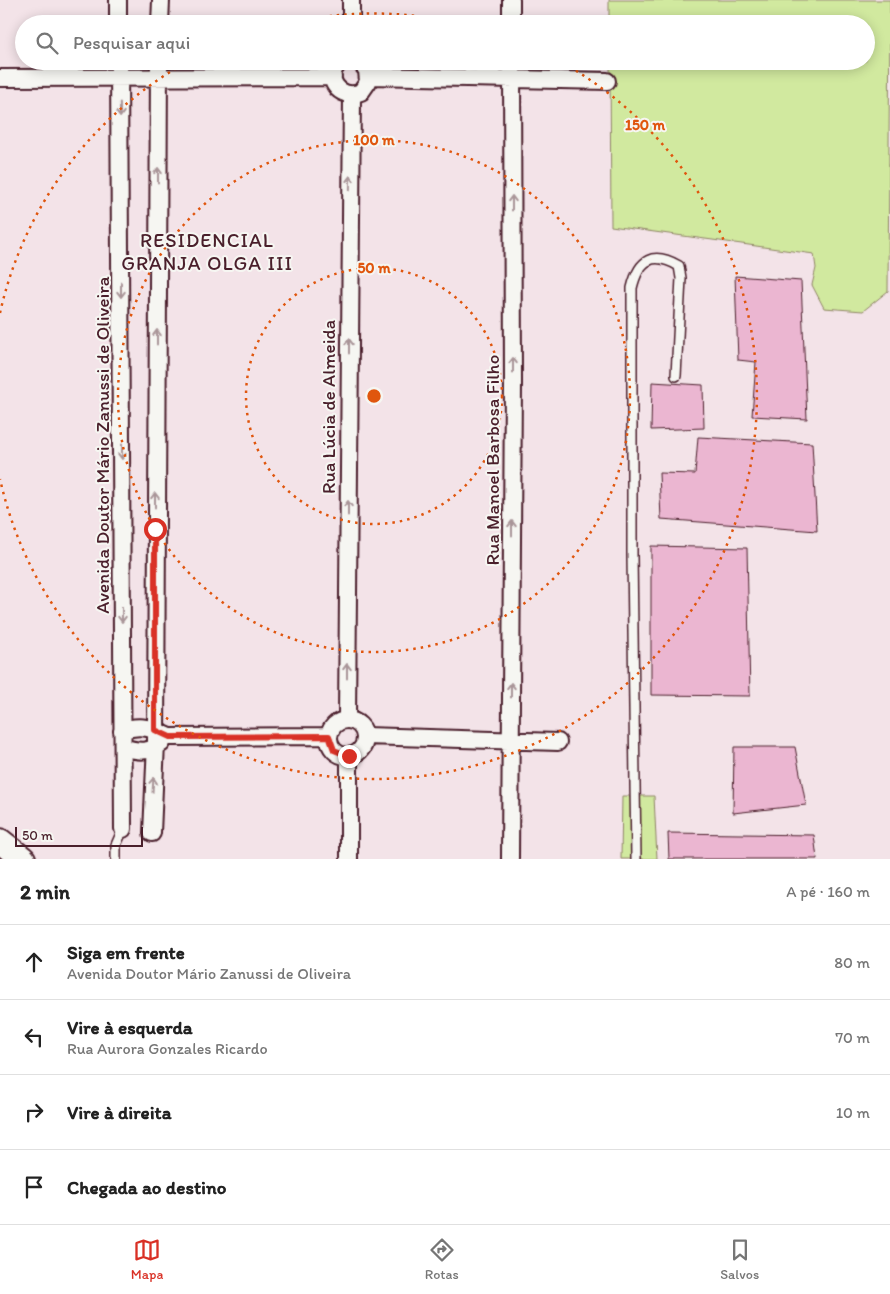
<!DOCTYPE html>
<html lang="pt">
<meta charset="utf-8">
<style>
body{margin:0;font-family:Itim,sans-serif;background:#f2f2f2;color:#222}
.scale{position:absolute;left:15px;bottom:12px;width:128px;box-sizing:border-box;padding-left:5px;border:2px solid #4a1f2b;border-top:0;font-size:14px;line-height:18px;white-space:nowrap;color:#4a1f2b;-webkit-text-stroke:4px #f6f6f2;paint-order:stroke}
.stop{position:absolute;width:15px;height:15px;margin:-11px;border:4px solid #d93025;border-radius:50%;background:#fff}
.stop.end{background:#d93025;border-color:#fff;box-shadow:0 1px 5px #0008}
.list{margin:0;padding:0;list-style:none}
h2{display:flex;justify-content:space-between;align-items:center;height:65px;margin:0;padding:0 20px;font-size:21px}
h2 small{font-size:16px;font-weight:400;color:#767676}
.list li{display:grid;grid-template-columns:32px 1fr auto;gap:15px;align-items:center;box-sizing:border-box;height:75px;padding:0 20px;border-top:1px solid #e0e0e0}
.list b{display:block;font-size:19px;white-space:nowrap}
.list p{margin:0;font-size:16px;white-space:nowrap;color:#767676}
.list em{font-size:16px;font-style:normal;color:#767676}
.icon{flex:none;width:28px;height:28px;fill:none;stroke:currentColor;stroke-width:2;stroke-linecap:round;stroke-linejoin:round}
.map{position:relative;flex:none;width:890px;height:859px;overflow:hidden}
.search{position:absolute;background:#fff;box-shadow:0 2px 12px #0003;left:15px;right:15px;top:15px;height:55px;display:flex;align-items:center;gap:12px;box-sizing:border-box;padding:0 18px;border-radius:28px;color:#767676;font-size:19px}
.sheet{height:365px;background:#fff}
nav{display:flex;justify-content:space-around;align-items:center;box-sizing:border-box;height:70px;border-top:1px solid #e0e0e0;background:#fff;font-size:14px;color:#767676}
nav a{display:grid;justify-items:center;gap:2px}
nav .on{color:#d93025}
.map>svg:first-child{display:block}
</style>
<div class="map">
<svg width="890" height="859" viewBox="0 0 890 859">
<rect width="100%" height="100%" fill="#f3e3e8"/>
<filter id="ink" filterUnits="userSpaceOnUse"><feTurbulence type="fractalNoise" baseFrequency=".02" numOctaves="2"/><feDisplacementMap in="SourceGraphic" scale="10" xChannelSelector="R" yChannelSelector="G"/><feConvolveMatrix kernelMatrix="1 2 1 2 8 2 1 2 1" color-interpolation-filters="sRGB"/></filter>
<g filter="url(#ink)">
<!-- green -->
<path fill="#d1e99f" stroke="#8e8465" d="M609 0H890L888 291 863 311 824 308 812 285 816 268 814 254 611 226 610 61H866V24H609Z
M622 796H654L657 859H621Z"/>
<!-- building -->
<path fill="#ebb6d1" stroke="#4a1f2b" d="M735 276 801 281 807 419 752 416 756 362 738 360Z
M652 382 703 385 704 428 651 430Z
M698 437 812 443 817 531 661 519 659 473 695 474Z
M651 546 747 548 750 696 651 695Z
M734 747H795L806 805 733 813Z
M668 833 814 835 817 859H669Z"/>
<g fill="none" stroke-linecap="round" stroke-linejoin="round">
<!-- lane casing -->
<g stroke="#4a1f2b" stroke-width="12">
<path id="lane" d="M116 859V845L123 829
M636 859 632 555V288C639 259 653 251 679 266L681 278 676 376"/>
</g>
<!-- street casing -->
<g stroke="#4a1f2b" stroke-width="20">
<path id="street" d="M118 0V24
M351 0V24
M511 0V24
M160 24 161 0
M119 61 123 829
M342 61C321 75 339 102 361 92L368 82 367 70 359 61
M369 76 607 81
M0 78 333 77
M347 719 352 95
M329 738a18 18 0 1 1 36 0a18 18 0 1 1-36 0Z
M122 731C140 723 154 729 170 737L329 736
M366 736 558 742
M123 747C138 752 149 753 162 743
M152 833 156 743 159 61
M349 859V756
M510 859 513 381 512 61"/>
</g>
<!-- secondary casing -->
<g stroke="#4a1f2b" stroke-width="28">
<path id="secondary" d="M0 841 23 859"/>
</g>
<!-- lane -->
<use href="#lane" stroke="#f6f6f2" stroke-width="9"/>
<!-- street -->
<use href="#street" stroke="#f6f6f2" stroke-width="16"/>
<!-- secondary -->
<use href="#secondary" stroke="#f6f6f2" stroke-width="24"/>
</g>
<!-- one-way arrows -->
<defs><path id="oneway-shaft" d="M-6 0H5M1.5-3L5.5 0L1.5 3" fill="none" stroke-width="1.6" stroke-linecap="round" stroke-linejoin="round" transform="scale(1.25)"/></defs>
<g stroke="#a99598">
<use href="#oneway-shaft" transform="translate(120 110) rotate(89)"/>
<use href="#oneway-shaft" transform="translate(158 175) rotate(-90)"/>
<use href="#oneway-shaft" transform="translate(350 183) rotate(-89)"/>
<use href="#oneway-shaft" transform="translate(512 203) rotate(-90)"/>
<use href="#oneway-shaft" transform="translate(121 290) rotate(90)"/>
<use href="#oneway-shaft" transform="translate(157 337) rotate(-90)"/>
<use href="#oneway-shaft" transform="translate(349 346) rotate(-90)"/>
<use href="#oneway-shaft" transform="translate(513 365) rotate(-90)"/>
<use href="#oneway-shaft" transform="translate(122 452) rotate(90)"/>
<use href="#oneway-shaft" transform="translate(155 500) rotate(-90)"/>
<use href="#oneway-shaft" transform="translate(348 508) rotate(-90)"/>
<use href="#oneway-shaft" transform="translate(512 528) rotate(-90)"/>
<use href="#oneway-shaft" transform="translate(122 615) rotate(90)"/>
<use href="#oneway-shaft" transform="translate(347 671) rotate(-90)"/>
<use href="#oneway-shaft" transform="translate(511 690) rotate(-90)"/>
<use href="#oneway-shaft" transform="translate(153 785) rotate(-86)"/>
</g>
</g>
<g fill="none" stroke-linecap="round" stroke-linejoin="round" filter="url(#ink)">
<!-- route -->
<path stroke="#d93025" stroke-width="6" d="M155 529V730L170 737 329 736 334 750 349 756"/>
</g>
<!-- distance rings -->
<g fill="none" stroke="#e0560e" stroke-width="2.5" stroke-dasharray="2.5 5">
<circle cx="374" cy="396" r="128"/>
<circle cx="374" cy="396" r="256"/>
<path d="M0 313A383 383 0 0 1 185 63M285 24A383 383 0 0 1 463 24M563 63A383 383 0 1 1 0 479"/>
</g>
<g text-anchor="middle" stroke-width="4" stroke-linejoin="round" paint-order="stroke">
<!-- street labels -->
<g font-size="19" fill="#4a1f2b" stroke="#f6f6f2">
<text transform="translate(328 407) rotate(-90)" y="7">Rua Lúcia de Almeida</text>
<text transform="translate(102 445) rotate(-90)" y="7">Avenida Doutor Mário Zanussi de Oliveira</text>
<text transform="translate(492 460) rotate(-90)" y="7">Rua Manoel Barbosa Filho</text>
</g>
<!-- neighbourhood labels -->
<g font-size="20" letter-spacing="1" fill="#4a1f2b" stroke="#f6f6f2">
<text x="207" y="247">RESIDENCIAL<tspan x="207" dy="23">GRANJA OLGA III</tspan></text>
</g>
</g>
<circle cx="374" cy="396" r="8" fill="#e0560e" stroke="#f6f6f2" stroke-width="2.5"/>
<g font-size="15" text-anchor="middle" font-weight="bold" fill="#e0560e" stroke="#f6f6f2" stroke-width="4" stroke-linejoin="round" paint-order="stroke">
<text x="645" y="130">150 m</text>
<text x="374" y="145">100 m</text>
<text x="374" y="273">50 m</text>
</g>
</svg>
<div class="scale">50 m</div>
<div class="stop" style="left:155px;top:529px"></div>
<div class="stop end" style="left:349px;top:756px"></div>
<div class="search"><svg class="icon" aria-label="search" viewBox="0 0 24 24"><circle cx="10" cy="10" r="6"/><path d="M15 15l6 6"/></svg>Pesquisar aqui</div>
</div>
<section class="sheet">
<h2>2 min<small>A pé · 160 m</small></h2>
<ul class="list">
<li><svg class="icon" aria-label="ahead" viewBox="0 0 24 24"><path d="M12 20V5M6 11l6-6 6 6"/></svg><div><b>Siga em frente</b><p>Avenida Doutor Mário Zanussi de Oliveira</p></div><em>80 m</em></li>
<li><svg class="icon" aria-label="left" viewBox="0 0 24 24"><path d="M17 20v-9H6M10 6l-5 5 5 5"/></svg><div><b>Vire à esquerda</b><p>Rua Aurora Gonzales Ricardo</p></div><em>70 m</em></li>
<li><svg class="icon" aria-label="right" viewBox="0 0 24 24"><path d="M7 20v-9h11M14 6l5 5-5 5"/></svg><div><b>Vire à direita</b></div><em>10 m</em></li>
<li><svg class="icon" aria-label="arrive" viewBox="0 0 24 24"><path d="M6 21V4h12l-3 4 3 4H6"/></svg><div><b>Chegada ao destino</b></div></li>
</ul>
</section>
<nav>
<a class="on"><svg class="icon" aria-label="map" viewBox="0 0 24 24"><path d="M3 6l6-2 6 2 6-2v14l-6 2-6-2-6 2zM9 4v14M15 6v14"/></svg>Mapa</a>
<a><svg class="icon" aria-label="directions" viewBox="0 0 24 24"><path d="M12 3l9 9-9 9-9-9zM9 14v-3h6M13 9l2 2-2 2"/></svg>Rotas</a>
<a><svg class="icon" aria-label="saved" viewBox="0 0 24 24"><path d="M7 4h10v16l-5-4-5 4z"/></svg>Salvos</a>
</nav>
